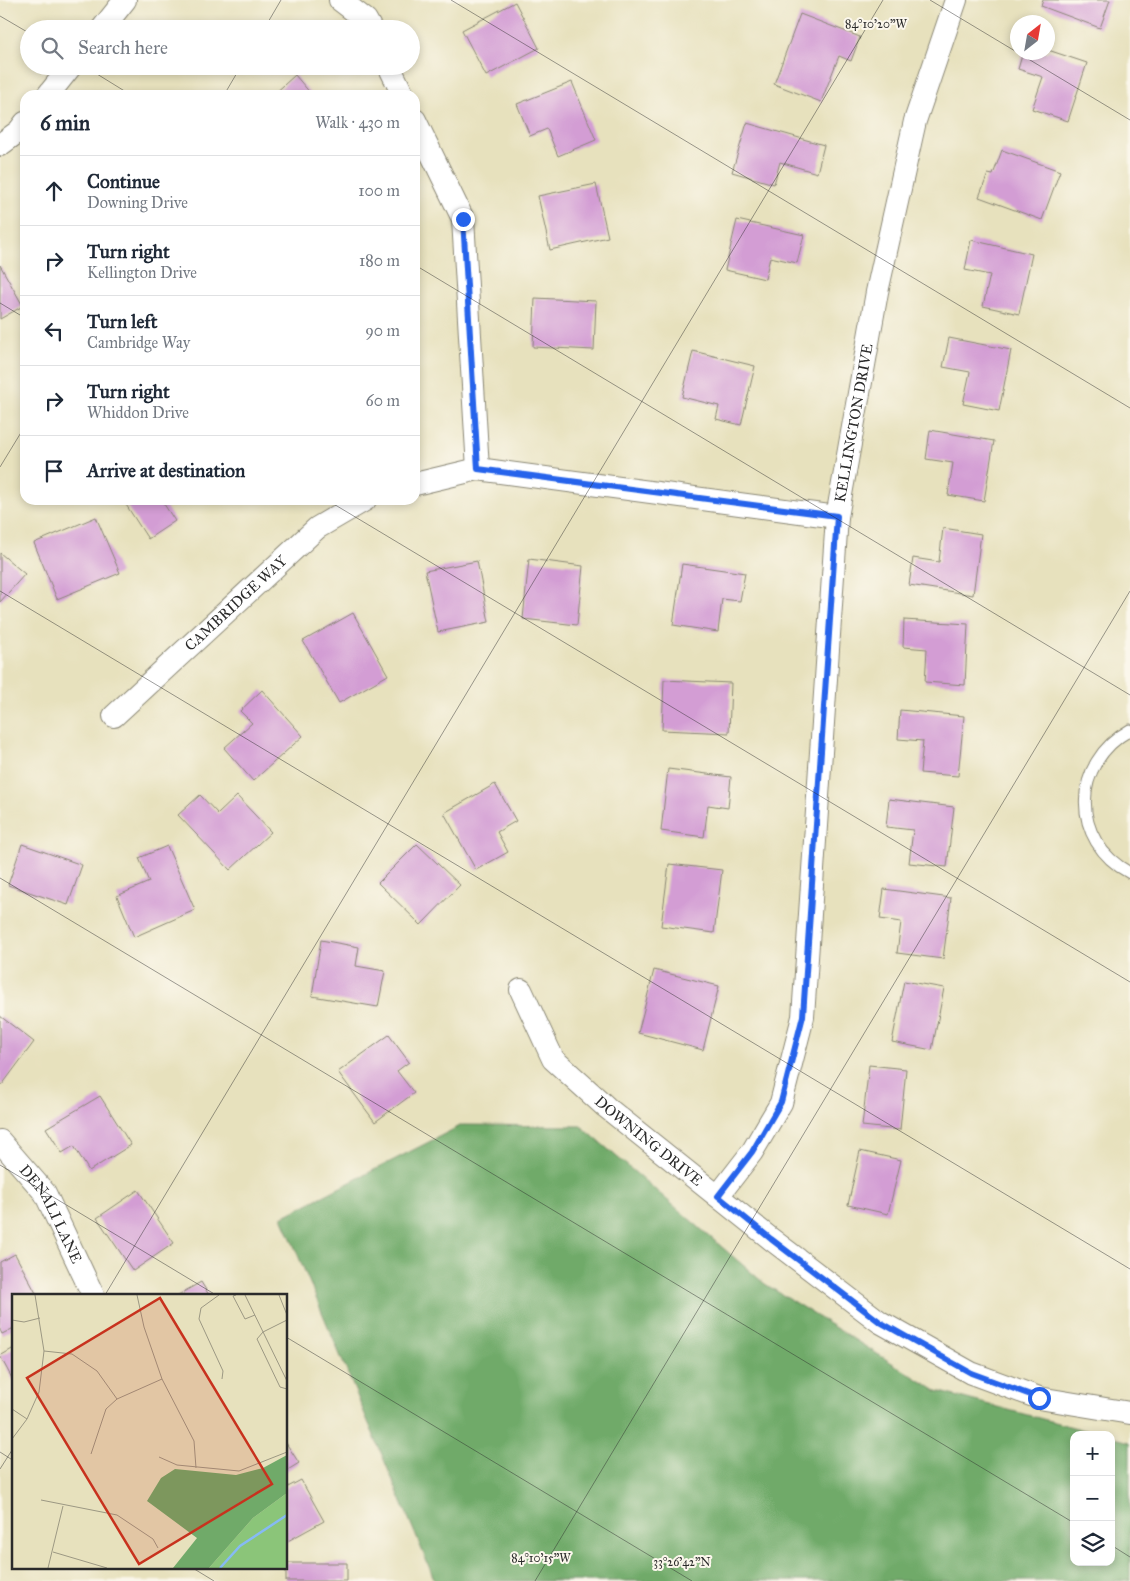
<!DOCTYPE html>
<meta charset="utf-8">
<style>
body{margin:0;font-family:"IM FELL Great Primer",serif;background:#f6f6f7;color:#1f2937}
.controls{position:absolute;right:15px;bottom:15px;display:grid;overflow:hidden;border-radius:10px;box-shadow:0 2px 8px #0003}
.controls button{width:45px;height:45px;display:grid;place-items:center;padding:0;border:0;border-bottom:1px solid #e0e1e3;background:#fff;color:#1f2937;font:25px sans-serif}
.compass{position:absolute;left:1010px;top:15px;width:45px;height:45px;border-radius:50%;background:#fff;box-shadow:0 2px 8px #0003;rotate:31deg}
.stop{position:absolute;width:15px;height:15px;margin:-11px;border:4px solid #2563eb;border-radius:50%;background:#fff}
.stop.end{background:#2563eb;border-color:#fff;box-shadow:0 1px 5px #0008}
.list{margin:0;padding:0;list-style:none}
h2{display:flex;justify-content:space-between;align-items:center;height:65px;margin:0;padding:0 20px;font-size:21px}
h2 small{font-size:16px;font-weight:400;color:#747a83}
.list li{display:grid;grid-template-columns:32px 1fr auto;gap:15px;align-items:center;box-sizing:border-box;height:70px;padding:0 20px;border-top:1px solid #e0e1e3}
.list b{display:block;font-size:19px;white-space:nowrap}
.list p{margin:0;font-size:16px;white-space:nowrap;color:#747a83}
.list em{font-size:16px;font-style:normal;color:#747a83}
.icon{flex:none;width:28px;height:28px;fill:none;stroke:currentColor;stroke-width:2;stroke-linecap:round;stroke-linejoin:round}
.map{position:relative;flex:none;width:1130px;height:1581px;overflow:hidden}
.search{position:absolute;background:#fff;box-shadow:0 2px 8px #0003;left:20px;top:20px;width:400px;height:55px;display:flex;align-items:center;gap:12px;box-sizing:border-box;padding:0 18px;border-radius:28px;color:#747a83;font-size:19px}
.panel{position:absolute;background:#fff;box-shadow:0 2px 8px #0003;left:20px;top:90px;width:400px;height:415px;border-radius:15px}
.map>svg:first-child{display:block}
</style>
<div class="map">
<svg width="1130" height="1581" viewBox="0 0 1130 1581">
<rect width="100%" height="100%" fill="#fbf7ec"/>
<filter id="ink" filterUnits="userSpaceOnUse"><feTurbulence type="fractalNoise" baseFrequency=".02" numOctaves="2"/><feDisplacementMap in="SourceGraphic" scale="10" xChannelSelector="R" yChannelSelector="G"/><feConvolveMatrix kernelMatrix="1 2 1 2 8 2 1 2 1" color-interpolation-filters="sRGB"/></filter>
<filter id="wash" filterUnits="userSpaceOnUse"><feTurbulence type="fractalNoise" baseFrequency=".0096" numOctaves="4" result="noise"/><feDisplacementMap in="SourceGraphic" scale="20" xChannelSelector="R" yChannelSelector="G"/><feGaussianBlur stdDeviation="1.12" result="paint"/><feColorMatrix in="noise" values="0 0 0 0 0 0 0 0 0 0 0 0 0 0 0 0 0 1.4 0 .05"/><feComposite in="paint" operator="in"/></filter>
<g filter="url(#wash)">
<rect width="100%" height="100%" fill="#e7e1bd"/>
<!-- forest -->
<path fill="#70aa69" stroke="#4e6a4a" d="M462 1125 581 1126 765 1284 937 1391 1103 1435H1074V1562H1111V1437L1130 1442V1581H435L282 1217Z"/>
<g id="blocks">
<!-- building -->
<path fill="#d39dd4" d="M1043 0H1110L1100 28 1041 6Z
M515 2 539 48 486 76 462 30Z
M800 14 860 37 851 61 839 56 821 102 774 84Z
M1048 50 1087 63 1068 121 1032 109 1043 77 1018 69 1023 52H1048Z
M295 75 312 95H273Z
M572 82 596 140 558 156 547 129 530 136 517 104Z
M747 123 824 145 817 173 780 162 774 184 732 172Z
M1002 150 1060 171 1042 220 979 197 988 174 993 175Z
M596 184 608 237 550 250 538 196Z
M737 220 804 235 797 263 770 257 765 279 725 270Z
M971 240 1032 254 1019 314 983 306 990 275 965 270Z
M0 265 23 306 0 319Z
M535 298 596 301 594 350 533 347Z
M949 338 1011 350 999 411 963 404 970 372 943 367Z
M693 351 755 366 741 425 716 419 719 406 682 397Z
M930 430 994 441 984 501 948 495 953 463 926 459Z
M123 500H164L162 501 175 521 148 539Z
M96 517 120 573 57 599 34 543Z
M943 528 981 534 973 595 909 585 913 558 939 562Z
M0 553 25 574 0 602Z
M529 559 583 566 577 625 523 619Z
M477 561 489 622 438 632 425 571Z
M682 564 745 573 740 601 722 599 718 632 673 625Z
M353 613 388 675 339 703 303 641Z
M904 620 968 624 965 685 925 682 927 649 903 647Z
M664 680 731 683 729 733 662 730Z
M262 690 303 736 253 781 224 748 252 723 240 711Z
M900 710 964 716 958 776 920 773 923 741 898 739Z
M668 769 731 777 728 808 708 805 704 837 661 831Z
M495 784 516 821 497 832 508 852 476 870 444 813Z
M200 795 218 814 237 796 271 832 230 870 178 815Z
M889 799 954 807 947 867 909 863 913 830 886 827Z
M22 844 82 865 68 905 8 885Z
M417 844 460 885 421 925 378 883Z
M167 846 195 910 134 937 117 896 149 882 139 858Z
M669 864 722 870 714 933 661 926Z
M884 889 951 898 943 959 897 953 901 922 880 919Z
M321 940 359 947 356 966 385 971 378 1007 312 996Z
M654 970 719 986 703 1050 638 1033Z
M904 981 944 988 932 1050 892 1042Z
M0 1016 34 1042 2 1085 0 1083Z
M389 1035 409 1062 397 1071 414 1093 375 1122 338 1072Z
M869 1065 906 1069 900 1130 862 1126Z
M100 1096 131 1145 89 1171 74 1146 62 1153 46 1128Z
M860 1151 901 1160 888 1214 848 1205Z
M138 1190 174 1243 133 1271 97 1218Z
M15 1254 37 1295H14V1328L2 1334 0 1330V1262Z
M201 1282 209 1295H178Z
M14 1348V1382L0 1356Z
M286 1443 299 1463 286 1471Z
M301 1480 324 1521 286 1542V1488Z
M286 1563H347V1581H286Z"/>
</g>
</g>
<g filter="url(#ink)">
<use href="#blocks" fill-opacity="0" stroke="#898674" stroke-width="1"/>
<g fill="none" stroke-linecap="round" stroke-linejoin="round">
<!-- lane casing -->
<g stroke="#898674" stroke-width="13">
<path id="lane" d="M1130 730C1071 763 1070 841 1130 873"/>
</g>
<!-- street casing -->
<g stroke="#898674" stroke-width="24">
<g id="street">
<path d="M340 0 366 20 371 29"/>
<path d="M102 29 125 0"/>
<path d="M389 66 403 95"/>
<path d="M48 95 71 66"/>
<path d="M415 120 463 219 478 469"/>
<path d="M0 145 19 131 25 123"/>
<path d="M415 484 478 469 837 517"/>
<path id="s1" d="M114 716 317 528 365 500"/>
<path id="s2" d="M521 990 553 1059 606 1107 771 1239 880 1322 971 1373 1039 1398 1130 1413"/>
<path id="s3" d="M0 1141 45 1193 93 1295"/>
<path id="s4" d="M718 1196 752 1152 781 1103 803 1017 837 517 877 292 915 121 956 0"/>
</g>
</g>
<!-- lane -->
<use href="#lane" stroke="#fff" stroke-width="11"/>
<!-- street -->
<use href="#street" stroke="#fff" stroke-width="22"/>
</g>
</g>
<g fill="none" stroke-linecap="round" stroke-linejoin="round" filter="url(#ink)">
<!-- route -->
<path stroke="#2563eb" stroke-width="6" d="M463 219 478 469 837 516 803 1016 781 1102 752 1152 718 1196 771 1239 880 1322 971 1373 1039 1398"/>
</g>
<!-- ticks -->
<path fill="none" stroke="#2b2b2b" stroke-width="1" stroke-opacity="0.45" d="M451 0 1130 408M930 0 1130 120M0 16 29 33M264 29 281 0M84 66 131 95M224 95 241 66M415 265 1130 695M0 303 25 318M0 467 25 426M327 500 1130 982M0 591 1130 1269M0 878 1074 1523M0 1165 216 1295M105 1295 883 0M286 1337 692 1581M0 1452 14 1461M0 1469 14 1447M1111 1545 1130 1557M191 1567 214 1581M535 1581 1130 591"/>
<g text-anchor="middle" stroke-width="4" stroke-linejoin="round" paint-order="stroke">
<!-- street labels -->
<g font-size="15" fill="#2b2b2b" stroke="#fbf7ec">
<text dy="5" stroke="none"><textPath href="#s4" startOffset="798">KELLINGTON DRIVE</textPath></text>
<text dy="5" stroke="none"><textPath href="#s1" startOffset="166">CAMBRIDGE WAY</textPath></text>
<text dy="5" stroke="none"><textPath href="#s2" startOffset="202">DOWNING DRIVE</textPath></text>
<text dy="5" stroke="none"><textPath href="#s3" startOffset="90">DENALI LANE</textPath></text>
</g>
</g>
<!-- overview -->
<g transform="translate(12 1294)">
<rect width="275" height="275" fill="#e7e1bd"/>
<path d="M275 199V274H197L241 224Z" fill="#8bc579"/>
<path d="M275 161V199L241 224 197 274H161L185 244 135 207 149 184 163 175 224 181 251 174Z" fill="#70aa69"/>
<path fill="none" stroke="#86baf4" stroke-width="2.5" d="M208 274 228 252 275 221"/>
<path fill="none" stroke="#9c9883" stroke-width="1" d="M125 1 132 33 150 85 182 147 184 174M207 1 189 14 187 25 211 77 210 85M224 1 221 2 233 25 243 21M233 1 275 87M267 1 275 21M0 26 12 28 28 24M275 26 251 38 245 45 268 93 275 95M32 57 60 60 85 77 105 105M0 115 15 125M0 145 15 125 27 98 32 57 23 1M79 160 94 115 105 105 150 85M147 163 165 171 227 177 275 158M29 206 105 221 141 245 146 254M41 258 95 274M36 274 51 212"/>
<path fill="#c8321e" fill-opacity="0.15" stroke="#c8321e" stroke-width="2.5" d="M148 4 260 190 127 270 15 84Z"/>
<rect width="275" height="275" fill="none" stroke="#2b2b2b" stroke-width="2.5"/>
</g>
<g font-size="12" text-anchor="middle" fill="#2b2b2b" stroke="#fbf7ec" stroke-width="4" stroke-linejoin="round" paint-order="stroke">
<text x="876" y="28">84°10'20"W</text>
<text x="541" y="1562">84°10'15"W</text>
<text x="682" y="1566">33°26'42"N</text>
</g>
</svg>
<div class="controls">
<button>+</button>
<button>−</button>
<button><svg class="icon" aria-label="layers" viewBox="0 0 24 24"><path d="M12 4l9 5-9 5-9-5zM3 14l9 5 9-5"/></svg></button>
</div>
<svg class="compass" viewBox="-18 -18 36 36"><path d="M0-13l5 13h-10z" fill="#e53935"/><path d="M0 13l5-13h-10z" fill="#747a83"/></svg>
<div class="stop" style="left:1039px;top:1398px"></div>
<div class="stop end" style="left:463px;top:219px"></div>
<div class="search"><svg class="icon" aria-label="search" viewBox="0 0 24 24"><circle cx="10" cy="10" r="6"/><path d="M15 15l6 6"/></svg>Search here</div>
<section class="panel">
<h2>6 min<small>Walk · 430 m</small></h2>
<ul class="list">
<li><svg class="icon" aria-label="ahead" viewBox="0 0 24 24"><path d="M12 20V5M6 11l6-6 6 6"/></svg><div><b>Continue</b><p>Downing Drive</p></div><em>100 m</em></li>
<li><svg class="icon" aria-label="right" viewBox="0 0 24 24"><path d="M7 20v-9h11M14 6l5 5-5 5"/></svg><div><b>Turn right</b><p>Kellington Drive</p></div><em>180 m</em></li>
<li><svg class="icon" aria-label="left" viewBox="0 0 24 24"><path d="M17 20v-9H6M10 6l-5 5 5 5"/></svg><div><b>Turn left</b><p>Cambridge Way</p></div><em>90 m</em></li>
<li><svg class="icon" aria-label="right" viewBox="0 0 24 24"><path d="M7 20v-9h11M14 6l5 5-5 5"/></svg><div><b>Turn right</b><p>Whiddon Drive</p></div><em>60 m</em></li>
<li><svg class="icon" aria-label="arrive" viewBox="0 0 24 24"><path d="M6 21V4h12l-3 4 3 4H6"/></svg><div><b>Arrive at destination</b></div></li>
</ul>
</section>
</div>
